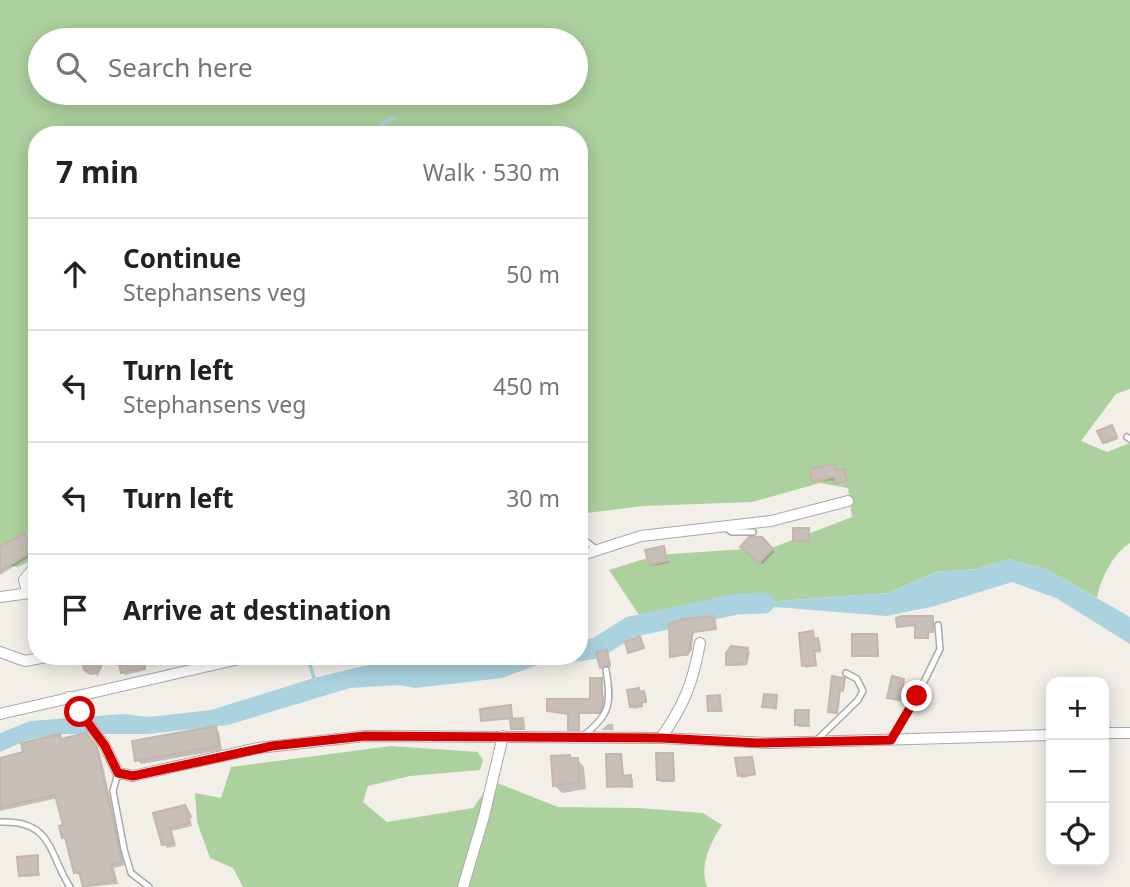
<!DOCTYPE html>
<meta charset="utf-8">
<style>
body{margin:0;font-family:"Noto Sans",sans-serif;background:#f6f6f6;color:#222}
.controls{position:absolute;right:21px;bottom:21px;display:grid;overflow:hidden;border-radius:14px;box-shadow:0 4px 18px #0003}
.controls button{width:63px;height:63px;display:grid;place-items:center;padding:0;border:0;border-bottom:2px solid #e0e0e0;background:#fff;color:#222;font:35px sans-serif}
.stop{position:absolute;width:21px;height:21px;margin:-16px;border:5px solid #d40000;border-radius:50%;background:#fff}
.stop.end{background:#d40000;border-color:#fff;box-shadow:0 2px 7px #0008}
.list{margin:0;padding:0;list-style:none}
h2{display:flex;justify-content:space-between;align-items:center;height:91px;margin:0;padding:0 28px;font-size:30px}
h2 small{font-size:23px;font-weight:400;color:#767676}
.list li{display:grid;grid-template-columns:46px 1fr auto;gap:21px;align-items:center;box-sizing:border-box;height:112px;padding:0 28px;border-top:2px solid #e0e0e0}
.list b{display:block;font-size:26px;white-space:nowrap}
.list p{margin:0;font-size:23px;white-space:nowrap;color:#767676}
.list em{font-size:23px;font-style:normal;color:#767676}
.icon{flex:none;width:38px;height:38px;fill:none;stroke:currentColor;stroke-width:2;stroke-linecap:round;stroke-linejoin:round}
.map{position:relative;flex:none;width:1130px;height:887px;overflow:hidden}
.search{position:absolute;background:#fff;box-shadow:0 4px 18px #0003;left:28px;top:28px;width:560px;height:77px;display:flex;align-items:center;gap:18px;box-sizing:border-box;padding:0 24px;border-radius:38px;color:#767676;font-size:26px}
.panel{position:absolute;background:#fff;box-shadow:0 4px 18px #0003;left:28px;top:126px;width:560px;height:539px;border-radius:28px}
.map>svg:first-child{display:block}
</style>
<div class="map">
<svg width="1130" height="887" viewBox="0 0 1130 887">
<rect width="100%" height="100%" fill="#f2efe9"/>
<!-- forest -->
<path fill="#add19e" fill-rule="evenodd" d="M0 0H1130V389L1116 394 1081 441 1107 452 1130 443V543C1114 552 1100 580 1097 598L1048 570 1009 559 976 569 936 572 888 593 737 604 645 624 609 570 657 555 774 547 852 517 848 488 820 483 752 502 643 506 579 514V135H37V558L18 567 0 564ZM40 40H576V93H40Z
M391 746 478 752 483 760 480 770 410 776 368 786 363 802 387 822 473 808 492 781 558 807 639 808 703 813 722 825C710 843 699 866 707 887H243L233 868 210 858 197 822 195 793 221 798 231 767Z"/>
<!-- water -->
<path fill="#aad3df" d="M1009 559 1048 570 1130 617V644L1056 598 1012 582 935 606 887 616 737 604 888 593 936 572 976 569Z
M582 641 597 648 586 655 543 663 502 678 415 688 399 685 350 688 228 725 147 734H59L27 740 0 752V733L30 721 123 714 149 717 211 710 314 678 368 665 451 658 491 664 520 656H579Z"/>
<!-- shadow -->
<path fill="#0003" d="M1113 429 1118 439 1106 444 1104 442Z
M834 466 837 472H845L847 480 814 481Z
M18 536 26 538 37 552 0 575V549Z
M762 539 774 552 762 564 742 547Z
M664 548 669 563 652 566 650 564Z
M714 618 716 630 693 633 692 650 687 656H672L670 625Z
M932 618 934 633H929V639L917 637V626L899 627Z
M812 633 815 641 820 642 821 652 815 653 817 666 806 668 804 665Z
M877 635 879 657 854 656Z
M744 647 750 652 747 665 730 666 732 648Z
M90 656 103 664 98 676 85 669Z
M129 656H143L146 670 125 675 123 673Z
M601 680 605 703 601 714H580V731L570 729V715L549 711 592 701Z
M904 681 902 701 892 699 889 697Z
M639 690 646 695 647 703H643V707L634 709 631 706Z
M719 697 723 712H712L709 710Z
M776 697 777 710 764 706Z
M510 706 514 721 524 729H513L512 719 482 720Z
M809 712 810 727H799L797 725Z
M608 724H613L614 730H601Z
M215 728 219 732 222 750 141 764 137 760Z
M59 736 63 740 90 739 100 753 125 865 114 868 118 884 85 887 82 876 75 873 68 842 63 837 65 827 58 798 0 811V762Z
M673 755 675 782H661L659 780Z
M620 756 624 777 633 779V788L609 786Z
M752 758 756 775 742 778 739 775Z
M577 759 584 767 586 789 562 793 555 786Z
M188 810 192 826 172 831 176 846 167 848 155 814Z
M37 856 40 876 23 877 20 875Z"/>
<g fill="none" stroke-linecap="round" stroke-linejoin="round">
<!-- stream -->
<path stroke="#aad3df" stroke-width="3.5" d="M364 135 394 117
M307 656 315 681"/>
<!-- river -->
<path stroke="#aad3df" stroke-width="21" d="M579 651 597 648 630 627 737 604 764 603"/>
</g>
<!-- building -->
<path fill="#c7bfb8" stroke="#c4b6ab" stroke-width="2" d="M1112 425 1117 437 1103 443 1097 431Z
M835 464 836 470 844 469 847 481 835 484 834 477 812 482 810 469Z
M793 528H809V541H793Z
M24 533 35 550 0 571V546Z
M749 537H762L773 549 759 563 740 547Z
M664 546 667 561 649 565 645 550Z
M714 616 716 629 693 632 688 654 670 657 669 624 682 619Z
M902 616H933V632H928V638H915V625L897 627 896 618Z
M813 631 814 639 818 638 820 650 814 651 816 665 802 666 799 633Z
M852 634H877L878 656H852Z
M640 636 644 648 628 653 625 642Z
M731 646 748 648 746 664 726 665V653Z
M607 650 610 666 600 668 596 652Z
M127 656H143L145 668 121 673 118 660Z
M83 665a9 9 0 1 1 18 0a9 9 0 1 1-18 0Z
M832 676 845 678 843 691 840 690 837 713 828 712Z
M892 676 904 679 900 700 887 698Z
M590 678H602V706L599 713H579V730H568V714L547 711V699H590Z
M639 688 640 692 644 691 646 701 642 702V705L630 707 627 690Z
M764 694 777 695 776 708 762 707Z
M720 695 721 710 708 711 707 696Z
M511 705 512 718 481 721 480 709Z
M795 710H809L808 725H795Z
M523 718 524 729H511L510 719Z
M216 726 219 746 135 761 132 741Z
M86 733 97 748 122 862 111 864 115 880 83 887 79 872 74 873 65 837 62 838 59 826 63 825 55 795 0 807V758L23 752 21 743 60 734 61 739Z
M656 753H673L674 780H657Z
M606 754H621L623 776 631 775V786L607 787Z
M570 755V758H578L579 782 553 786 551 756Z
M752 757 755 774 738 776 735 758Z
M185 805 191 817 188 818 189 823 170 828 173 843 162 845 153 813Z
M38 855V874L19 876 17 857Z"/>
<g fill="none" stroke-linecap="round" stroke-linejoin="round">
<!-- service casing -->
<g stroke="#a9a9a9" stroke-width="8">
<path id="service" d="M1127 437 1130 439
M724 527 732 532H753
M579 536 596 549
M583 736C610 715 612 704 606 670
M891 739 917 696 940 649 938 625
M816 741 858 700 863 691 857 679 846 673
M118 773 113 791 124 849 131 873 149 887
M0 822C53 820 48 853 70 887"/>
</g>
<!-- minor casing -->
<g stroke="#a9a9a9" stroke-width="12">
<path id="minor" d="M579 556 641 536 771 521 848 501
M37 564 24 580 27 591 37 595
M0 597 30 593
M0 652 25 661 51 656
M194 656 199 668
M69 697 105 746 118 773 133 776 258 748 365 736 661 738 770 743 1051 735
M0 714 252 656
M1104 733H1130
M661 738C684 705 693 683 700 643
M463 887 484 816 503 736"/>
</g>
<!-- service -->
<use href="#service" stroke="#fff" stroke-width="5"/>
<!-- minor -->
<use href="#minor" stroke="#fff" stroke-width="10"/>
</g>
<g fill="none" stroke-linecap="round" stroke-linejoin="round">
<!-- route -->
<path stroke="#d40000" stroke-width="9" d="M80 712 105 746 118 773 133 776 272 746 365 736 661 738 757 743 891 740 917 696"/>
</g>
</svg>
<div class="controls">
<button>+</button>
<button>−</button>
<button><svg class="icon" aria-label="locate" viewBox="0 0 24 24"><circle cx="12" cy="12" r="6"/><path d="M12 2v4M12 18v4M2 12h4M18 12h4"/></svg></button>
</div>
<div class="stop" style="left:80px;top:712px"></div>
<div class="stop end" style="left:917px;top:696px"></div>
<div class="search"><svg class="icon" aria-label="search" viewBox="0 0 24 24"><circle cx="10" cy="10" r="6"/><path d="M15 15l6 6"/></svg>Search here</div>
<section class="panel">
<h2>7 min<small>Walk · 530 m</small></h2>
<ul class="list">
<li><svg class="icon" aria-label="ahead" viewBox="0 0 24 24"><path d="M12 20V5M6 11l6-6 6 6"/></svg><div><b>Continue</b><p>Stephansens veg</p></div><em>50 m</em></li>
<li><svg class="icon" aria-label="left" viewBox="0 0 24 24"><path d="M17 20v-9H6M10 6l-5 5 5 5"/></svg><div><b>Turn left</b><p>Stephansens veg</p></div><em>450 m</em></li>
<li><svg class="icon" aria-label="left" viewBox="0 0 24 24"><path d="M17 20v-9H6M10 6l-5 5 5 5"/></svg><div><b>Turn left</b></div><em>30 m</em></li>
<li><svg class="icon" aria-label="arrive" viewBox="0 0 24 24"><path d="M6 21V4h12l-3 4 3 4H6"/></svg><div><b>Arrive at destination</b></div></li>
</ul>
</section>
</div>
